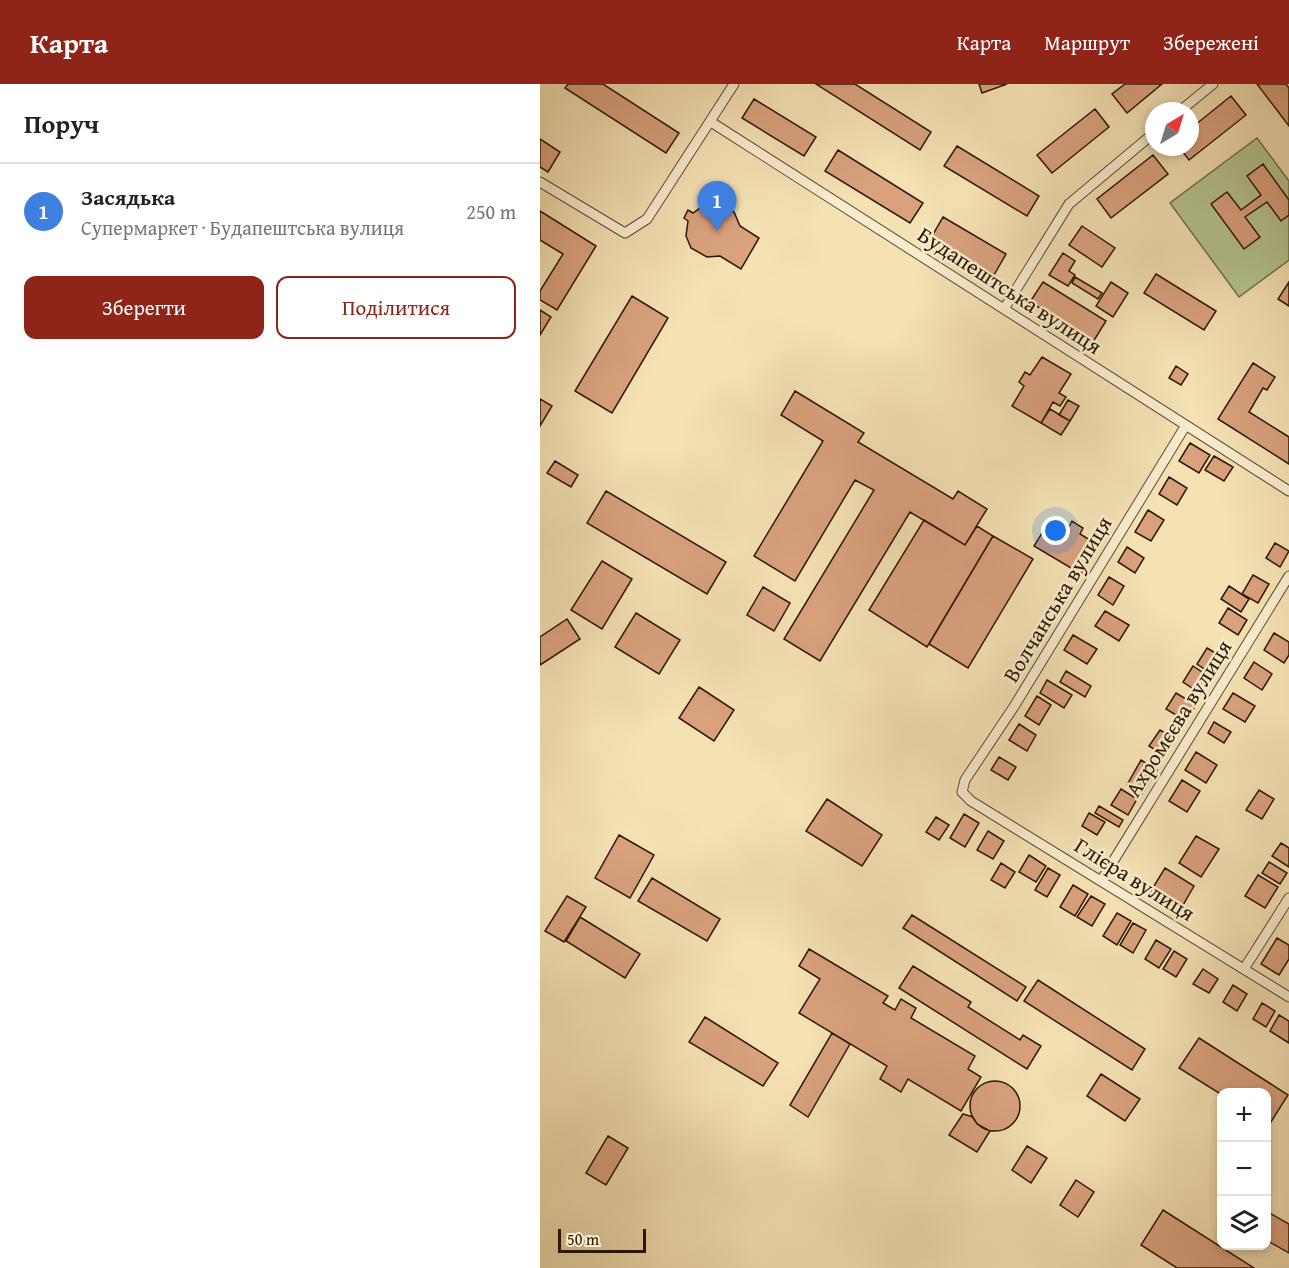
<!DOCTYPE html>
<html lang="uk">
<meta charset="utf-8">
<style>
body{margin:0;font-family:"Gentium Book Plus",serif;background:#f6f6f6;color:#222}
.controls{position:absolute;right:18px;bottom:18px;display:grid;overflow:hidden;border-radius:12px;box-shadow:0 3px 9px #0003}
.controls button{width:54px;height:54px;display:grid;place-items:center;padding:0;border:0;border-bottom:2px solid #e0e0e0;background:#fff;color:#222;font:30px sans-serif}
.compass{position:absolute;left:605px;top:18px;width:54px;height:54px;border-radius:50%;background:#fff;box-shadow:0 3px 9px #0003;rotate:38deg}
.scale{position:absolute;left:18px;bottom:15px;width:88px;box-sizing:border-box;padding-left:6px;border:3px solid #2d1800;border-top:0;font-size:16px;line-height:21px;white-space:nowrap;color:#2d1800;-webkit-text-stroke:4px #f8ecce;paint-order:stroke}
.you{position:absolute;left:516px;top:447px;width:21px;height:21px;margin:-15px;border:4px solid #fff;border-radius:50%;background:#1a73e8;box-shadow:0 0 0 9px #1a73e833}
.badge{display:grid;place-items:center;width:39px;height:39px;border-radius:50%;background:#8f2418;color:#fff;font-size:20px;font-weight:700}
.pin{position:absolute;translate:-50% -50px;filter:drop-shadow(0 2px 3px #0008)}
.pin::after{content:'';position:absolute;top:32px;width:21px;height:18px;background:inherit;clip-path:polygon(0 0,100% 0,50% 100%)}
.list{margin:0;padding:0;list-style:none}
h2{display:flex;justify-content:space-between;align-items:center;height:78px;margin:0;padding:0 24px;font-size:26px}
h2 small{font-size:20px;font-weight:400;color:#767676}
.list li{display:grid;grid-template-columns:39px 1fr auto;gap:18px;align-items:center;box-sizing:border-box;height:96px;padding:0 24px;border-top:2px solid #e0e0e0}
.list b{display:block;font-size:22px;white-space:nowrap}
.list p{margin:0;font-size:20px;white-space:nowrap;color:#767676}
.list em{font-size:20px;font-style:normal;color:#767676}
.actions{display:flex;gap:12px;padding:18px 24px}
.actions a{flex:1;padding:14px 0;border:2px solid #8f2418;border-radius:12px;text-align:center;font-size:21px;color:#8f2418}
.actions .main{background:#8f2418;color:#fff}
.icon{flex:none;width:33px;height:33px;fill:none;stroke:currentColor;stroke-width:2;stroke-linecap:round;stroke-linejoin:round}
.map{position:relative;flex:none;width:749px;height:1184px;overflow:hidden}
header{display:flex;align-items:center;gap:36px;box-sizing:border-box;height:84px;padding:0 30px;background:#8f2418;color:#fff}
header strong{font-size:28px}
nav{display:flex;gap:33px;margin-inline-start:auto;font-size:21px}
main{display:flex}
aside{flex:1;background:#fff}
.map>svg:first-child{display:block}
</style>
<header>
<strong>Карта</strong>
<nav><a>Карта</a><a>Маршрут</a><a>Збережені</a></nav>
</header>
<main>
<aside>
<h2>Поруч<small></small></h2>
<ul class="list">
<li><span class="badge" style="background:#3f7fe0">1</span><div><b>Засядька</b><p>Супермаркет · Будапештська вулиця</p></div><em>250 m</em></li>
</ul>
<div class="actions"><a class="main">Зберегти</a><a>Поділитися</a></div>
</aside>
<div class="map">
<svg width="749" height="1184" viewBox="0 0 749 1184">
<rect width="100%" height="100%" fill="#f4e1b4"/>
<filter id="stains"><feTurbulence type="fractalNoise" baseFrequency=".00333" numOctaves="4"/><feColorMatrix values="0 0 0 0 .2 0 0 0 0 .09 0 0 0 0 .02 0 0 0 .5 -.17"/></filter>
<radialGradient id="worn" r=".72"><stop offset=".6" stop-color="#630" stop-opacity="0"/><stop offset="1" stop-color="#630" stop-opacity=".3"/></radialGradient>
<!-- green -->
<path fill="#b5c492" stroke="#716e49" stroke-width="1.5" d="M717 54 749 97V176L699 213 630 119Z"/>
<!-- building -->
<path fill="#d9a17e" stroke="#2d1800" stroke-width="1.5" d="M28 0H63L139 49 126 69 25 4Z
M276 0H315L391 48 380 66Z
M439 0H467L442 9Z
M585 0H622L587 29 572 10Z
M717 0H746L749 4V42Z
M691 12 706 31 649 76 639 63H650V45Z
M214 15 276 53 264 72 202 34Z
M555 25 569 43 512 89 497 71Z
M0 55 20 68 8 88 0 83Z
M417 62 499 112 487 132 404 82Z
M298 66 383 119 370 139 285 87Z
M613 71 628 90 571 134 557 115Z
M723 80 749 116V131L741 137 727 118 705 133 720 153 704 165 671 120 687 108 701 126 721 111 707 92Z
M176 117 194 128 200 142 219 154 201 185 180 172 167 173 151 164 146 152 148 137 144 134 148 126 153 129 163 122Z
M0 127 56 162 17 226 0 216V207L23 170 0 156Z
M403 133 466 170 454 191 391 154Z
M542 142 575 164 562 183 529 161Z
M523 169 535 177 529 187 535 191 528 202 509 191Z
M616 190 676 227 664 246 604 209Z
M535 193 562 209 558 215 532 199Z
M503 198 566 237 553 258 490 218Z
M571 198 588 209 573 233 556 222Z
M749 198V222L738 215Z
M92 212 128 234 72 329 35 307Z
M0 226 11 233 0 251Z
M502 273 531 290 519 309 526 313 520 322 513 318 501 339 472 322 484 302 479 298 485 288 490 291Z
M713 279 735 293 727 306 723 304 709 328 749 353V380L678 335Z
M636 282 648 290 641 301 629 294Z
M255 307 324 349 318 358 413 415 418 407 447 425 425 461 370 428 280 577 244 555 334 406 315 396 255 497 214 472 283 357 241 331Z
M0 315 12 322 0 342Z
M528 316 539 322 530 337 519 331Z
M510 325 530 337 521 351 501 339Z
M650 359 670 371 659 389 639 377Z
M674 372 693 383 684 397 665 386Z
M15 377 38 391 31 403 7 389Z
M629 393 647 404 637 421 619 410Z
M66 407 186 478 167 510 47 439Z
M608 426 624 436 611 457 595 448Z
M512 433 529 443 532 437 543 444 540 450 558 461 541 490 494 462Z
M384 436 425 461 437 442 453 452 387 563 329 526Z
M453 452 493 475 428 584 389 560Z
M735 459 749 467 740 483 726 474Z
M587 463 604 474 595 489 578 478Z
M62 477 92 495 62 545 31 526Z
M713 491 729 500 718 519 702 510Z
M569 493 584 502 573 521 558 511Z
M689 502 709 515 701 528 681 515Z
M223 503 250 519 234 547 207 531Z
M688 524 707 536 698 551 679 539Z
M565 527 589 541 579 557 555 542Z
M96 529 140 556 119 590 75 563Z
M27 535 40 555 0 581V553Z
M734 549 749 558V571L744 579 724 566Z
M533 551 557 565 547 580 524 566Z
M667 564 682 573 672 590 657 580Z
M714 578 732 590 722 606 704 594Z
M653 582 671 594 661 610 643 598Z
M526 587 551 602 545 613 520 598Z
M507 596 532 611 524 624 500 609Z
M159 603 194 626 174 657 139 634Z
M636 609 656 621 646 637 626 625Z
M693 609 715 622 705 638 683 625Z
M497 612 511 621 499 641 485 632Z
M674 638 691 648 684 659 668 649Z
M479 640 496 651 487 667 469 656Z
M620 646 635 655 625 672 609 662Z
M656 668 677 681 666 699 645 686Z
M459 673 476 683 468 696 451 686Z
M601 676 617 686 602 710 587 701Z
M642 696 660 707 647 728 629 717Z
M581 705 597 715 588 731 571 721Z
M719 706 734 715 722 735 706 726Z
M287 715 342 751 322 782 266 747Z
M559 722 583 736 579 743 555 729Z
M549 729 565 738 557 751 542 742Z
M424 730 439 739 425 763 410 754Z
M396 733 409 741 399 756 386 748Z
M448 747 464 757 453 775 437 766Z
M79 751 114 771 90 814 55 794Z
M656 752 679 765 661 793 639 779Z
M741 759 749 764V783L732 772Z
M489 771 506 782 496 798 479 788Z
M729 778 747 789 740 800 722 789Z
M461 779 475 788 465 804 451 796Z
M508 784 520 791 507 813 495 806Z
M625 784 654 802 639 828 609 810Z
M718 791 738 803 725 824 705 812Z
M112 794 180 835 167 857 98 817Z
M533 801 548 810 535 832 520 823Z
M27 812 46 823 24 858 5 847Z
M551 812 565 820 552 842 537 833Z
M577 829 591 837 577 861 563 852Z
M372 831 486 903 477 917 363 844Z
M40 833 100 870 85 894 26 857Z
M593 839 606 846 593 869 580 861Z
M737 854 749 861V875L739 891 721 880Z
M616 856 631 865 619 884 605 875Z
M269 865 348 912 343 919 355 926 361 915 376 924 371 934 435 972 428 985 441 993 421 1027 368 995 361 1008 340 995 347 982 259 929 280 895 259 882Z
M634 867 647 875 636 893 623 885Z
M373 882 431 918 428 923 480 956 483 951 501 962 487 985 359 904Z
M663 885 678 895 669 909 653 900Z
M498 896 605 965 592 986 484 917Z
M693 901 707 910 697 927 683 918Z
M722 919 735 927 726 943 713 935Z
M739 931 749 937V959L730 947Z
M165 933 238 979 223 1002 149 958Z
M292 949 310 960 268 1033 250 1021Z
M659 954 748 1011 729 1041 726 1040V1008H682V1011L639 984Z
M561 990 600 1015 585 1037 547 1012Z
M430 1022a25 25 0 1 1 50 0a25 25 0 1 1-50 0Z
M423 1030 433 1033 437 1040 450 1047 437 1068 409 1051Z
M68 1052 88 1064 66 1101 46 1089Z
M487 1062 507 1074 491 1099 472 1086Z
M536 1096 554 1108 538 1133 520 1121Z
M623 1126 714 1184H637L601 1161Z
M726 1127 749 1140V1169L726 1156Z"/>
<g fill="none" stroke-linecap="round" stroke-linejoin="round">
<!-- street casing -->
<g stroke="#5f4a2d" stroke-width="11">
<path id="street" d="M640 27 673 0
M171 38 749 407
M0 98 85 149 107 135 194 0
M464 225 529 120 614 49
M646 341 475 621 425 696 422 708 431 717 749 913
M561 797 749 492
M704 885 749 814"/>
</g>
<!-- street -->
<use href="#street" stroke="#f8ecce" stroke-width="9"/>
</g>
<g text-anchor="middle" stroke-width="5" stroke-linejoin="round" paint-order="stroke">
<!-- street labels -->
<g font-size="22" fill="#2d1800" stroke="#f8ecce">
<text transform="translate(470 206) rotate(33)" y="8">Будапештська вулиця</text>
<text transform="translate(517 515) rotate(-59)" y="8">Волчанська вулиця</text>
<text transform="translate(638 634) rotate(-58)" y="8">Ахромєєва вулиця</text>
<text transform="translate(595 795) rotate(32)" y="8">Глієра вулиця</text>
</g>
</g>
<rect width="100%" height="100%" filter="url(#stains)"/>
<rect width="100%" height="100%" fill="url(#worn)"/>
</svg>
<div class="controls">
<button>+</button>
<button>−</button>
<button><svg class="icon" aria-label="layers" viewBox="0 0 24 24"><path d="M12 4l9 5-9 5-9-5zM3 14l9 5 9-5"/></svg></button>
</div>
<svg class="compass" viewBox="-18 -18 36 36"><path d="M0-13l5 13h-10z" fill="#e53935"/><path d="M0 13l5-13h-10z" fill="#767676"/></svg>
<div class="scale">50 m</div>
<div class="you"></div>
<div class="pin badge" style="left:177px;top:147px;background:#3f7fe0">1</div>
</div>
</main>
